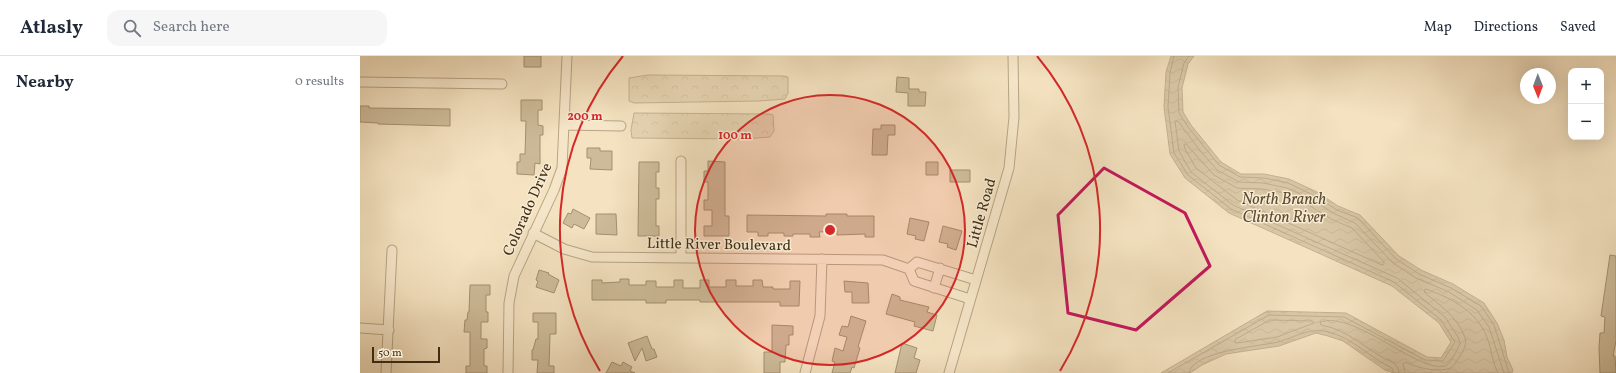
<!DOCTYPE html>
<meta charset="utf-8">
<style>
body{margin:0;font-family:Vollkorn,serif;background:#f6f6f7;color:#1f2937}
.controls{position:absolute;right:12px;top:12px;display:grid;overflow:hidden;border-radius:8px;box-shadow:0 4px 16px #0002}
.controls button{width:36px;height:36px;display:grid;place-items:center;padding:0;border:0;border-bottom:1px solid #e0e1e3;background:#fff;color:#1f2937;font:20px sans-serif}
.compass{position:absolute;left:1160px;top:12px;width:36px;height:36px;border-radius:50%;background:#fff;box-shadow:0 4px 16px #0002;rotate:179deg}
.scale{position:absolute;left:12px;bottom:10px;width:68px;box-sizing:border-box;padding-left:4px;border:2px solid #412e12;border-top:0;font-size:11px;line-height:14px;white-space:nowrap;color:#412e12;-webkit-text-stroke:3px #f8ecd6;paint-order:stroke}
.list{margin:0;padding:0;list-style:none}
h2{display:flex;justify-content:space-between;align-items:center;height:52px;margin:0;padding:0 16px;font-size:17px}
h2 small{font-size:13px;font-weight:400;color:#747a83}
.icon{flex:none;width:22px;height:22px;fill:none;stroke:currentColor;stroke-width:2;stroke-linecap:round;stroke-linejoin:round}
.map{position:relative;flex:none;width:1256px;height:317px;overflow:hidden}
header{display:flex;align-items:center;gap:24px;box-sizing:border-box;height:56px;padding:0 20px;background:#fff;border-bottom:1px solid #e0e1e3}
header strong{font-size:19px}
nav{display:flex;gap:22px;margin-inline-start:auto;font-size:14px}
.search{width:280px;height:36px;background:#f6f6f7;display:flex;align-items:center;gap:10px;box-sizing:border-box;padding:0 14px;border-radius:12px;color:#747a83;font-size:15px}
main{display:flex}
aside{flex:1;background:#fff}
.map>svg:first-child{display:block}
</style>
<header>
<strong>Atlasly</strong>
<div class="search"><svg class="icon" aria-label="search" viewBox="0 0 24 24"><circle cx="10" cy="10" r="6"/><path d="M15 15l6 6"/></svg>Search here</div>
<nav><a>Map</a><a>Directions</a><a>Saved</a></nav>
</header>
<main>
<aside>
<h2>Nearby<small>0 results</small></h2>
<ul class="list">
</ul>
</aside>
<div class="map">
<svg width="1256" height="317" viewBox="0 0 1256 317">
<defs>
<pattern id="forest-crowns" width="20" height="18" patternUnits="userSpaceOnUse"><rect width="20" height="18" fill="#d6c3a2"/><path d="M2 6a3 3 0 1 1 6 0M12 15a3 3 0 1 1 6 0" fill="none" stroke="#af9f83"/></pattern>
<pattern id="water-waves" width="16" height="10" patternUnits="userSpaceOnUse"><rect width="16" height="10" fill="#b7a585"/><path d="M0 5q4-4 8 0t8 0" fill="none" stroke="#96876b"/></pattern>
</defs>
<rect width="100%" height="100%" fill="#f4e2c0"/>
<filter id="stains"><feTurbulence type="fractalNoise" baseFrequency=".005" numOctaves="4"/><feColorMatrix values="0 0 0 0 .2 0 0 0 0 .09 0 0 0 0 .02 0 0 0 .5 -.17"/></filter>
<radialGradient id="worn" r=".72"><stop offset=".6" stop-color="#630" stop-opacity="0"/><stop offset="1" stop-color="#630" stop-opacity=".3"/></radialGradient>
<!-- forest -->
<path fill="url(#forest-crowns)" stroke="#8c785a" d="M288 19 424 20 428 21V37L425 43 399 45 274 47 269 45V22Z
M274 57 409 58 413 59 414 75 410 81 384 83 272 82 271 74Z"/>
<!-- water -->
<path fill="url(#water-waves)" stroke="#887557" d="M811 0H834L828 8 822 32 823 56 831 69 861 106 881 118H904L929 123 957 136 978 150 1000 159 1039 200 1061 214 1093 228 1124 247 1137 267 1144 284 1147 301 1153 314 1152 317H1034L1025 314 983 285 968 280 956 277 919 290 866 298 842 309 830 317H801L907 255 986 257 1067 301 1081 302 1091 286 1079 267 1032 230 869 157 825 122 810 98 804 51 806 16Z"/>
<g fill="none" stroke-linecap="round" stroke-linejoin="round">
<!-- shore -->
<path stroke="#7c6a4c" stroke-width="1" d="M829 0 824 7 818 31 819 57 828 71 859 109 880 121 904 122 928 127 955 140 977 154 998 162 1036 203 1059 218 1091 232 1121 250 1134 269 1149 317
M826 88 854 119 877 132 902 133 925 137 950 150 971 163 992 172 1024 206V208L1022 209 877 144 836 112 825 93 824 89Z
M910 264 952 265 954 267 917 281 877 287 875 286V284Z
M808 317 909 259 984 261 1065 304 1083 305 1095 286 1081 264 1034 226 871 153 828 119 814 97 808 51 810 17 814 0
M829 317C831 295 902 290 918 286 936 281 949 271 968 276 992 281 1010 302 1032 312L1034 317
M1039 317 1038 312 1034 307C1008 296 990 274 961 269L960 266C995 254 1057 317 1085 310 1091 307 1098 293 1100 287L1098 281 1085 261 1037 222 873 149 831 116 819 95 815 65H818L838 92 857 114 879 126 903 127 927 132 953 144 975 158 995 167 1033 207 1056 222 1089 236 1117 254 1129 271 1144 317
M1045 317 1043 308 1045 306C1058 312 1078 317 1091 312 1095 309 1097 304 1100 300 1104 293 1108 287 1104 279 1096 260 1080 249 1065 237L1064 234 1066 233C1094 243 1120 257 1129 287 1132 298 1133 307 1138 317"/>
</g>
<!-- building -->
<path fill="#9e8c6c" stroke="#412e12" d="M164 0H181V11H164Z
M537 21 549 22V33H559V36H566L565 50H548V37L536 36Z
M161 44H182V54H178V69L183 70V79H180V108L175 107 174 119 157 118V106H160V98H165L166 65H161Z
M0 50H9V52L90 53V70L18 68V67L0 66Z
M521 69H535V79H528L527 99H512L513 73H521Z
M227 92H240V95H252V114L230 113 231 102H227Z
M348 105 365 106V160H369V180H344V170H352V154H344V144H348V126H344V115H348Z
M279 106H299V116H296V132H299V143H296V170H299V180H278Z
M566 106H578V119H566Z
M590 114H610V126H590Z
M213 153 230 162 224 173 214 168 212 172 203 167 208 157 211 158Z
M236 158H256L257 179 236 178Z
M466 158H487V160H514V181H505V178L477 179V175L459 176 460 181H450V178H433V180H424V177H408V180H398V176H387V159L466 160Z
M550 162 569 166 564 185 555 183 556 180 547 178Z
M583 170 602 175 596 194 587 191 588 188 579 186Z
M1250 199 1256 200V285L1253 300H1255L1256 317H1240L1239 292 1240 277H1244L1245 261 1241 260Z
M179 214 189 217 188 218 199 224 194 237 176 231 178 225 176 224Z
M260 223H269V229H286V225H296V231H314V224H323V232H340V224H349V231H366V224H376V230H393V224H402L403 231H413V233H430V225H440L439 250H420V246H340V244H306V247H286V244H232V224H242V227L260 226Z
M484 225 508 227 509 247H492V236H485Z
M110 229H130V239H126V256H128V266H121V283H127V292L124 293V310H127V317H106V310H110V276H104L105 264H107L108 256H109Z
M532 238 540 241V244L569 251 567 256 577 259 573 275 554 270 555 266 526 258Z
M173 257H196V278H190L189 310H194V317H177L178 304H172V294H173L176 283H178V266H173Z
M491 260 506 265 498 291 500 292 494 312 492 311 490 317H472L475 306 472 305 475 292 483 295 487 281 479 279 482 270 488 271Z
M412 269 433 270V279H429V289H426L425 306H420V317H404V296H412Z
M287 280 292 293H294L297 301 286 305 282 292 275 305 268 287Z
M542 287 557 292 554 302 560 304 556 317H535Z
M252 306 261 310 263 306 272 311 270 315 275 317H246Z"/>
<g fill="none" stroke-linecap="round" stroke-linejoin="round">
<!-- minor casing -->
<g stroke="#6e5b3e" stroke-width="11">
<path id="minor" d="M0 26 142 28
M204 69 261 70
M173 177 204 193 232 201 523 204 549 213
M321 202V105
M574 232 580 212
M610 243 554 225 549 213 557 206 616 224
M0 272 29 274
M26 317 32 194
M148 317 149 247 154 220 194 134 202 112 207 0
M445 317 460 260 462 203
M589 317 649 112 654 61 653 0"/>
</g>
<!-- minor -->
<use href="#minor" stroke="#f8ecd6" stroke-width="9"/>
</g>
<!-- marked area -->
<path d="M0 0H1256V317H0ZM744 112 825 157 850 210 776 274 708 257 698 159Z" fill="#f4e2c0" fill-opacity=".55" fill-rule="evenodd"/>
<path fill="none" stroke="#c2185b" stroke-width="3" stroke-linejoin="round" d="M744 112 825 157 850 210 776 274 708 257 698 159Z"/>
<!-- distance rings -->
<circle cx="470" cy="174" r="135" fill="#d62828" fill-opacity=".12"/>
<g fill="none" stroke="#d62828" stroke-width="2">
<circle cx="470" cy="174" r="135"/>
<path d="M240 315A270 270 0 0 1 263 0M677 0A270 270 0 0 1 700 315"/>
</g>
<g text-anchor="middle" stroke-width="3" stroke-linejoin="round" paint-order="stroke">
<!-- street labels -->
<g font-size="15" fill="#412e12" stroke="#f8ecd6">
<text transform="translate(167 153) rotate(-66)" y="5">Colorado Drive</text>
<text transform="translate(621 157) rotate(-74)" y="5">Little Road</text>
<text transform="translate(359 188) rotate(1)" y="5">Little River Boulevard</text>
</g>
<!-- water labels -->
<g font-size="16" font-style="italic" fill="#5e4c2f" stroke="#f8ecd6">
<text x="924" y="148">North Branch<tspan x="924" dy="18">Clinton River</tspan></text>
</g>
</g>
<circle cx="470" cy="174" r="6" fill="#d62828" stroke="#f8ecd6" stroke-width="2"/>
<g font-size="12" text-anchor="middle" font-weight="bold" fill="#d62828" stroke="#f8ecd6" stroke-width="3" stroke-linejoin="round" paint-order="stroke">
<text x="225" y="64">200 m</text>
<text x="375" y="83">100 m</text>
</g>
<rect width="100%" height="100%" filter="url(#stains)"/>
<rect width="100%" height="100%" fill="url(#worn)"/>
</svg>
<div class="controls">
<button>+</button>
<button>−</button>
</div>
<svg class="compass" viewBox="-18 -18 36 36"><path d="M0-13l5 13h-10z" fill="#e53935"/><path d="M0 13l5-13h-10z" fill="#747a83"/></svg>
<div class="scale">50 m</div>
</div>
</main>
